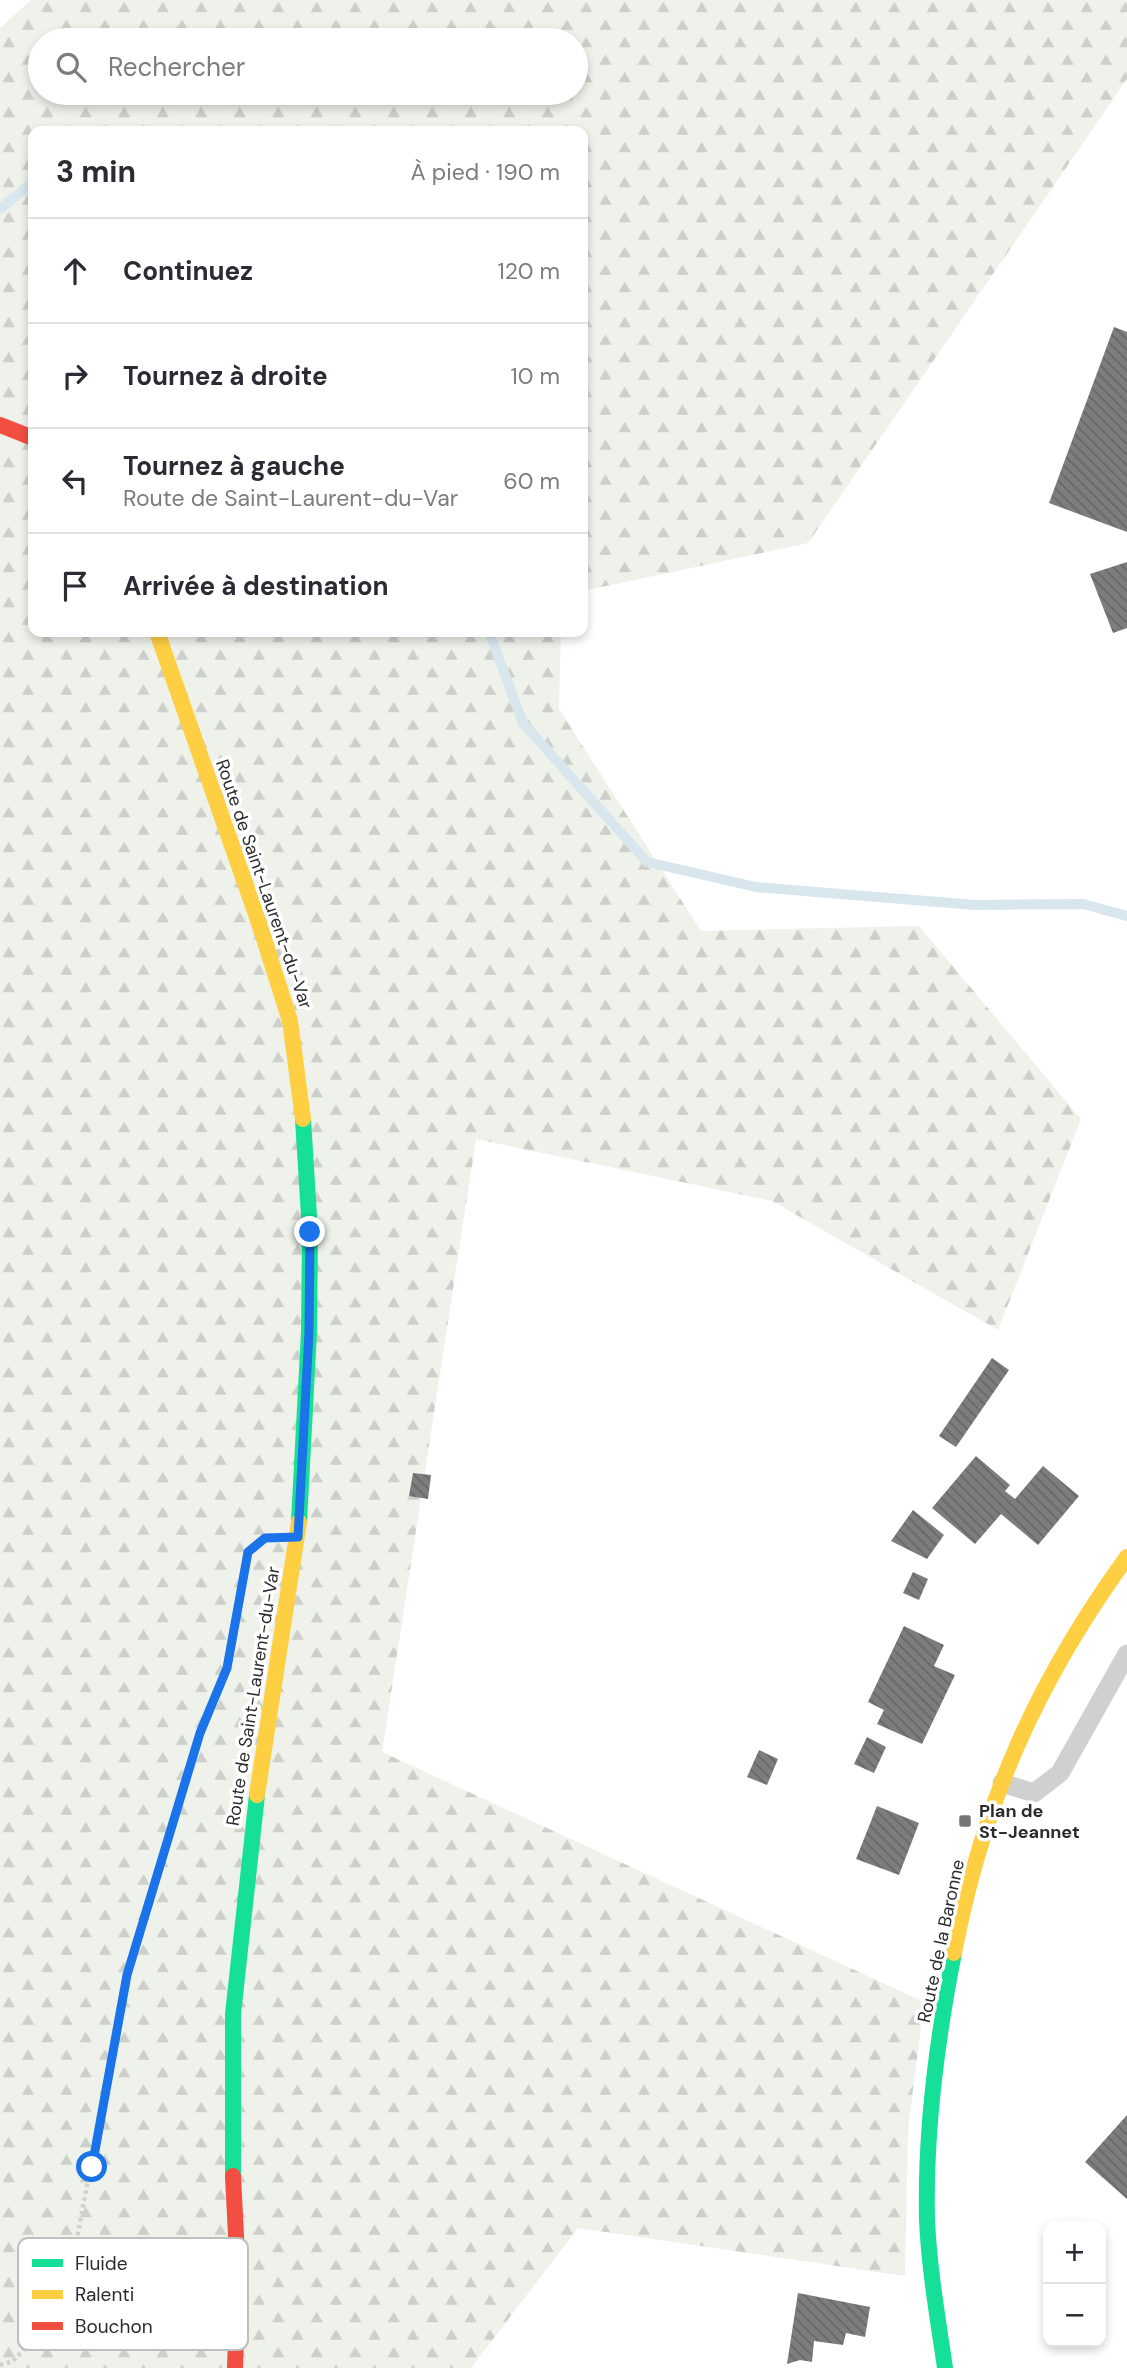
<!DOCTYPE html>
<html lang="fr">
<meta charset="utf-8">
<style>
body{margin:0;font-family:"DM Sans",sans-serif;background:#f7f7f7;color:#2b2b33}
.controls{position:absolute;right:21px;bottom:21px;display:grid;overflow:hidden;border-radius:14px;box-shadow:0 4px 10px #0003}
.controls button{width:63px;height:63px;display:grid;place-items:center;padding:0;border:0;border-bottom:2px solid #e1e1e2;background:#fff;color:#2b2b33;font:35px sans-serif}
.stop{position:absolute;width:21px;height:21px;margin:-16px;border:5px solid #1a73e8;border-radius:50%;background:#fff}
.stop.end{background:#1a73e8;border-color:#fff;box-shadow:0 2px 7px #0008}
.list{margin:0;padding:0;list-style:none}
h2{display:flex;justify-content:space-between;align-items:center;height:91px;margin:0;padding:0 28px;font-size:30px}
h2 small{font-size:23px;font-weight:400;color:#7c7c81}
.list li{display:grid;grid-template-columns:46px 1fr auto;gap:21px;align-items:center;box-sizing:border-box;height:105px;padding:0 28px;border-top:2px solid #e1e1e2}
.list b{display:block;font-size:26px;white-space:nowrap}
.list p{margin:0;font-size:23px;white-space:nowrap;color:#7c7c81}
.list em{font-size:23px;font-style:normal;color:#7c7c81}
.icon{flex:none;width:38px;height:38px;fill:none;stroke:currentColor;stroke-width:2;stroke-linecap:round;stroke-linejoin:round}
.map{position:relative;flex:none;width:1127px;height:2368px;overflow:hidden}
.search{position:absolute;background:#fff;box-shadow:0 4px 10px #0003;left:28px;top:28px;width:560px;height:77px;display:flex;align-items:center;gap:18px;box-sizing:border-box;padding:0 24px;border-radius:38px;color:#7c7c81;font-size:26px}
.panel{position:absolute;background:#fff;box-shadow:0 4px 10px #0003;left:28px;top:126px;width:560px;height:511px;border-radius:14px}
.map>svg:first-child{display:block}
</style>
<div class="map">
<svg width="1127" height="2368" viewBox="0 0 1127 2368">
<defs>
<pattern id="forest-firs" width="22" height="20" patternUnits="userSpaceOnUse" patternTransform="scale(1.75)"><rect width="22" height="20" fill="#eff2eb"/><path d="M5 1l3.5 6h-7zM16 11l3.5 6h-7z" fill="#cdd0ca"/></pattern>
<pattern id="building-back-hatch" width="6" height="6" patternUnits="userSpaceOnUse" patternTransform="scale(1.75)"><rect width="6" height="6" fill="#7d7d7d"/><path d="M-1 5l2 2M0 0l6 6M5-1l2 2" fill="none" stroke="#676767"/></pattern>
</defs>
<rect width="100%" height="100%" fill="#fff"/>
<!-- forest -->
<path fill="url(#forest-firs)" fill-rule="evenodd" d="M31 0H1127V79L808 543 583 591V131H33V632H561L559 709 701 931 919 926 1081 1119 998 1330 772 1201 476 1139 382 1752 924 2002 908 2130 905 2276 578 2228 471 2368H0V28ZM40 40H576V93H40Z"/>
<g fill="none" stroke-linecap="round" stroke-linejoin="round">
<!-- stream -->
<path stroke="#d8e6ee" stroke-width="10" d="M0 209 33 182
M489 632 523 723 647 862 756 887 975 905 1083 904 1127 916"/>
</g>
<!-- building -->
<path fill="url(#building-back-hatch)" d="M1114 327 1127 332V532L1049 503Z
M1127 562V628L1113 633 1090 574Z
M992 1358 1009 1370 956 1447 939 1436Z
M976 1456 1010 1485 1005 1491 1015 1499 1043 1466 1079 1496 1038 1545 1001 1514 975 1544 932 1508Z
M413 1473 431 1475 428 1499 409 1496Z
M913 1510 944 1535 927 1559 891 1541Z
M913 1572 928 1579 919 1600 903 1593Z
M904 1626 944 1645 934 1666 955 1675 922 1744 877 1724 884 1710 868 1702Z
M867 1737 886 1747 874 1773 854 1764Z
M759 1750 778 1759 767 1785 747 1777Z
M877 1806 919 1823 899 1875 856 1859Z
M1127 2115V2199L1085 2162Z
M798 2293 870 2307 865 2337 846 2333 843 2345 814 2341 812 2362 800 2360 787 2364Z"/>
<g fill="none" stroke-linecap="round" stroke-linejoin="round">
<!-- path -->
<path stroke="#d0d0d0" stroke-width="4.5" stroke-dasharray="3.5 3.5" stroke-linecap="butt" d="M0 2365 13 2361 64 2307 127 1974 200 1733 227 1668 248 1552 257 1544"/>
<!-- lane -->
<path stroke="#d0d0d0" stroke-width="19" d="M1002 1783 1034 1793 1060 1773 1127 1654"/>
<!-- fast -->
<path stroke="#16e098" stroke-width="16" d="M299 1522 309 1332 310 1232 303 1119
M233 2176V2014L257 1795
M945 2368C938 2319 929 2269 927 2219 925 2131 937 2039 954 1953"/>
<!-- slow -->
<path stroke="#ffcf43" stroke-width="16" d="M157 632 258 920 290 1021 303 1119
M257 1795 299 1522
M954 1953C983 1802 1037 1681 1127 1557"/>
<!-- jam -->
<path stroke="#f24e42" stroke-width="16" d="M0 425 33 438
M233 2176 238 2275 235 2368"/>
</g>
<g fill="none" stroke-linecap="round" stroke-linejoin="round">
<!-- route -->
<path stroke="#1a73e8" stroke-width="9" d="M92 2167 127 1975 200 1733 227 1668 248 1552 265 1538 298 1537 309 1332 310 1232"/>
</g>
<!-- markers -->
<rect fill="#757575" stroke="#fff" stroke-width="2.5" x="958" y="1814" width="14" height="14" rx="3.5"/>
<g text-anchor="middle" stroke-width="7" stroke-linejoin="round" paint-order="stroke">
<!-- street labels -->
<g font-size="18" fill="#2b2b2b" stroke="#fff">
<text transform="translate(264 884) rotate(71)" y="6">Route de Saint-Laurent-du-Var</text>
<text transform="translate(253 1696) rotate(-81)" y="6">Route de Saint-Laurent-du-Var</text>
<text transform="translate(941 1941) rotate(-78)" y="6">Route de la Baronne</text>
</g>
<!-- poi labels -->
<g font-size="18" font-weight="bold" fill="#2b2b2b" stroke="#fff" text-anchor="start">
<text x="979" y="1817">Plan de<tspan x="979" dy="21">St-Jeannet</tspan></text>
</g>
</g>
<!-- legend -->
<rect x="18" y="2238" width="230" height="112" rx="10" fill="#fff" stroke="#bfbfbf" stroke-width="2"/>
<rect x="32" y="2259" width="31" height="8" fill="#16e098"/>
<rect x="32" y="2290" width="31" height="9" fill="#ffcf43"/>
<rect x="32" y="2322" width="31" height="8" fill="#f24e42"/>
<g font-size="19" fill="#2b2b2b">
<text x="75" y="2270">Fluide</text>
<text x="75" y="2301">Ralenti</text>
<text x="75" y="2333">Bouchon</text>
</g>
</svg>
<div class="controls">
<button>+</button>
<button>−</button>
</div>
<div class="stop" style="left:92px;top:2167px"></div>
<div class="stop end" style="left:310px;top:1232px"></div>
<div class="search"><svg class="icon" aria-label="search" viewBox="0 0 24 24"><circle cx="10" cy="10" r="6"/><path d="M15 15l6 6"/></svg>Rechercher</div>
<section class="panel">
<h2>3 min<small>À pied · 190 m</small></h2>
<ul class="list">
<li><svg class="icon" aria-label="ahead" viewBox="0 0 24 24"><path d="M12 20V5M6 11l6-6 6 6"/></svg><div><b>Continuez</b></div><em>120 m</em></li>
<li><svg class="icon" aria-label="right" viewBox="0 0 24 24"><path d="M7 20v-9h11M14 6l5 5-5 5"/></svg><div><b>Tournez à droite</b></div><em>10 m</em></li>
<li><svg class="icon" aria-label="left" viewBox="0 0 24 24"><path d="M17 20v-9H6M10 6l-5 5 5 5"/></svg><div><b>Tournez à gauche</b><p>Route de Saint-Laurent-du-Var</p></div><em>60 m</em></li>
<li><svg class="icon" aria-label="arrive" viewBox="0 0 24 24"><path d="M6 21V4h12l-3 4 3 4H6"/></svg><div><b>Arrivée à destination</b></div></li>
</ul>
</section>
</div>
